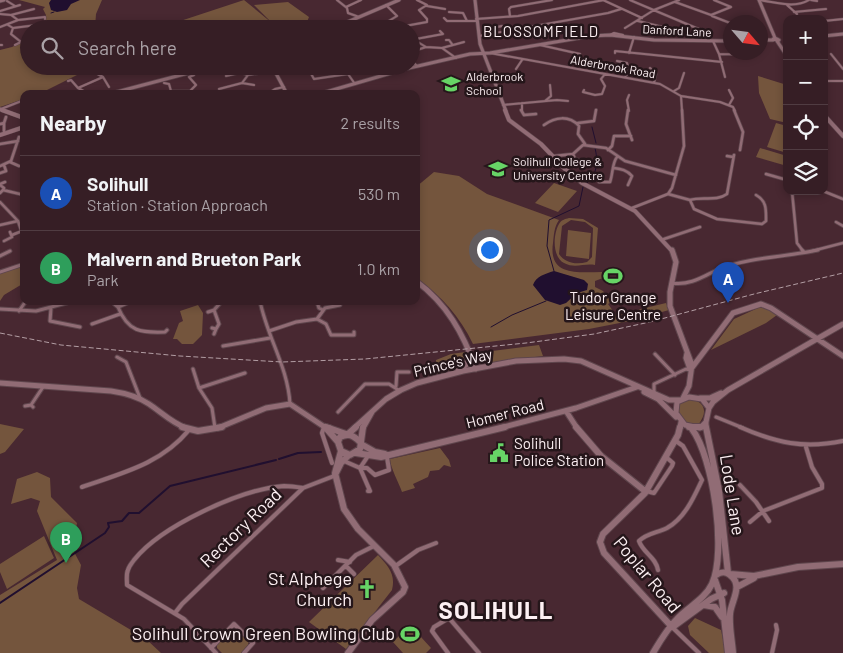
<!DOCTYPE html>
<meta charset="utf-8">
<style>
body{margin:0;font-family:Barlow,sans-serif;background:#412b32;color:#f1f3f6}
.controls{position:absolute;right:15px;top:15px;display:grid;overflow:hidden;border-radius:10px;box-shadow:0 2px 8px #0003}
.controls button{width:45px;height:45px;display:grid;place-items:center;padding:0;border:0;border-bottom:1px solid #503c42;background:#361e25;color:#f1f3f6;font:25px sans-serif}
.compass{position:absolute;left:723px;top:15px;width:45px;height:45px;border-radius:50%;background:#361e25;box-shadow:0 2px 8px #0003;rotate:118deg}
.you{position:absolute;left:489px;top:249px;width:18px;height:18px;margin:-12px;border:4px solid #fff;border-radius:50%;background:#1a73e8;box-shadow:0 0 0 8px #1a73e833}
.badge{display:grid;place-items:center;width:32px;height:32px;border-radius:50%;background:#67d466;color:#fff;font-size:16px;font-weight:700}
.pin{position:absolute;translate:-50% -41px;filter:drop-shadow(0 1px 2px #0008)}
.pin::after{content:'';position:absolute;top:26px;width:18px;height:15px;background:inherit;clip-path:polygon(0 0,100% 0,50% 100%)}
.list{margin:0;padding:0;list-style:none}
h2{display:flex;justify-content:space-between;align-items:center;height:65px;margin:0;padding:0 20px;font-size:21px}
h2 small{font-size:16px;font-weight:400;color:#aaa2a7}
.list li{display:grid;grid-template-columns:32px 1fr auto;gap:15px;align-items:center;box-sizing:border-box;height:75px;padding:0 20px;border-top:1px solid #503c42}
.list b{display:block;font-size:19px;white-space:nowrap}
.list p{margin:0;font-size:16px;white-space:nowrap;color:#aaa2a7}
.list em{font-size:16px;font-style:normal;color:#aaa2a7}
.icon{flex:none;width:28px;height:28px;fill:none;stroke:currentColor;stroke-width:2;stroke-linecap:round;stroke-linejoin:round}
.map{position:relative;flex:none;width:843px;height:653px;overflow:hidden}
.search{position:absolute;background:#361e25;box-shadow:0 2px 8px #0003;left:20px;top:20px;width:400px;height:55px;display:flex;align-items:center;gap:12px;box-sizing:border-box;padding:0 18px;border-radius:28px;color:#aaa2a7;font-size:19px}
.panel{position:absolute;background:#361e25;box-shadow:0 2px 8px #0003;left:20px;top:90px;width:400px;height:215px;border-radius:10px}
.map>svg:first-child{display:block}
</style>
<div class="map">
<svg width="843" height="653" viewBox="0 0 843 653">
<rect width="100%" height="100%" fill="#482831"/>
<!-- green -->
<path fill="#74553d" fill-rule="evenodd" d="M19 0H102L96 14 95 28 125 29H41L46 24V15L43 9 45 7Z
M244 0 272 23 254 5 288 2 309 17 307 22 315 26 307 29H277L275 25 272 26 274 29H156Z
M29 38V66H103L79 74 39 94H24V99L0 107V50L12 47Z
M758 76 787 85V123L770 119 759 93Z
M776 123 787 126V153L767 147Z
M760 148 787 156V166L756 157Z
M434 172 459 176 487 194 559 220C554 227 554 235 553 243 548 277 579 272 602 272L603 278 595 281V287L603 291 608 298 613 301 608 304 616 315 666 303 669 310 630 321 589 329 473 344C460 317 441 295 416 278V187Z
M554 183 577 191 558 212 535 203Z
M569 218 583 219 598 228 595 265C584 263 575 269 564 263 552 257 553 234 559 224 561 220 565 219 569 218ZM571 220 585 222 593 228 592 257 587 262C576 265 565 263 559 254L562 226Z
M568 230 591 233 589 259 566 256Z
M24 265V283L4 295 0 301V273Z
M198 305 203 313 202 335 193 344H182L177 339H173L179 323 183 321 180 311Z
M760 307H765L777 315 766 323 711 350 734 319Z
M539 345 543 356 490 363 485 362 476 353Z
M465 352 466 358C460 369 447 371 436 374V360L451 354Z
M689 399C706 401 708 413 698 425L686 422 678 411 680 403Z
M0 424 24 429 5 452 0 454Z
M440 448 449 460 451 467 444 465 439 470 430 471 428 477 413 484 415 488 402 492C399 483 390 467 390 459Z
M37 472 50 478 51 497 77 523 73 550 81 565 77 588 79 599 146 639 161 653H0V595L57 560 37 511 40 501 31 498 11 504 17 479Z
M44 536 54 558 7 589 0 572V564Z
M378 555C388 566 396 574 392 590L346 649 309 622Z
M695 618 721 630 726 653H709L690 635 688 626Z
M410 625 431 648 426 653H403L393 642Z
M233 628 249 640 248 645 241 653H222L217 648V645Z"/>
<!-- water -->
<path fill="#200f2f" d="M51 0H80L71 4 67 10 57 12 51 10 49 3Z
M554 271 584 280 588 284 587 290 577 293 566 303 560 305 545 300 533 285C536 276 545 274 554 271Z"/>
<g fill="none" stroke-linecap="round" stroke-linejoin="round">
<!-- stream-far1 -->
<path stroke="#200f2f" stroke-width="1" d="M51 13 54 12
M592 127 596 143
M587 183C598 174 598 160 595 148
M554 271 547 246 549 220 579 206 583 187
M491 327 512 315 546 301"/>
<!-- stream -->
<path stroke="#200f2f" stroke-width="2" d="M279 459 298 453 321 452
M0 603 105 533 109 527 108 523 122 521 129 513H139L170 486 276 460"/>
<!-- street-far3 casing -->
<g stroke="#5f464d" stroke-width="3">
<path id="street-far3" d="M337 0 347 8 348 13 359 17
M603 0 642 18
M630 0 701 30 706 33 710 41
M759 0C776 2 794 9 809 0
M811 0 817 1
M7 1 15 6
M675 2 711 15 731 7 714 0
M386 5 397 16 387 22 395 29
M787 5 797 14
M427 6 445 9
M346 7 361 0
M0 11 20 5
M449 12 463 13 467 21
M794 12 826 9
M0 14 11 15 18 20
M11 15 34 9
M510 16 509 9 511 7 552 0
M712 16 730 23
M444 18 447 21H477
M476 19 518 16 604 0
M638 21 671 29
M824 21 843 19
M8 25 13 28 11 34 21 42 29 38
M0 27 18 20 45 17V19
M13 28 45 24 44 26
M394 28 427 22V19L419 10 427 5 417 0
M625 28 654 10 679 0
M373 29 390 25
M493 33 492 28 502 26
M610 35 614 33 623 35
M479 36 608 13 621 9
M411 38 426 47 442 48 456 58
M416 39 443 34 440 31
M446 40H449L452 44
M713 41 719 54 725 77
M0 45H2
M15 45 21 42
M540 45 580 54
M442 48 464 42
M411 52 426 47
M490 53 660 84 681 96 682 111
M615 53V51L722 62
M629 53 634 37
M719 54 756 55
M831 54 843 69
M411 60 417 66
M617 61 627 63 629 72 625 77
M125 66 126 70 134 72 160 66
M189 66 194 72
M237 66 238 72 248 75
M314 66 309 70 314 79 348 74
M348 66V74L355 84
M650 68 656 74 654 83
M516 69 522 60
M226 76 239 73
M103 77 109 87
M68 81 71 80 78 88 89 94
M824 81H843
M164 83 169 84 171 91H191L190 94
M242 83 254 85
M78 88 103 77 92 71
M219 89 242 83 248 75 275 71
M584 90 583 92 595 95 602 94 605 86 601 79 605 74
M729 90 733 98 729 105
M190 91 196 85 189 77 194 75
M674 91 679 88 684 73
M159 93 171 91
M137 94H140
M267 94 275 89 284 87
M681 96 720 102 733 107 735 111
M545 101 551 96 550 85
M503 105 557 100 568 101
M1 109 24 100
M522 111V103
M629 111 627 100 629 95"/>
</g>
<!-- street-far2 casing -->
<g stroke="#5f464d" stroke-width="4">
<path id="street-far2" d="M521 110 524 115 536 114
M628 110 626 124 632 140
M734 110 743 132 740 150
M4 123 6 117
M578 123 594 121 596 110
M0 124 4 123V131
M544 125C555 117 569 115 579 126L578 134 585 144
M0 144 18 141
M608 150 612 146 614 136H631
M573 154 575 159 590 163
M554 156 573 154 583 145 606 148 625 161 676 175
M727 156 733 157
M10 162 19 166
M0 166 11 161 19 137
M614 168C621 169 627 170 632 176L628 185
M0 173 6 171 4 165
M766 174 787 180
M22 177 24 176
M599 182H610C613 174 612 163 617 157
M0 184 5 182
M0 185 4 188 3 190
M792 191 797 243 803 251
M823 191 843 199
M0 193 3 190 24 195
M668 194 690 200 694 209 717 219 762 224 766 221C766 210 767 201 756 195
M690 200C702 196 716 202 727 194L734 155
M0 202 18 221 24 239
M632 208 668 194 672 188 684 146 682 110
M836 222 843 226
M0 225 18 221
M12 235 22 231
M664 239 700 227
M4 241 12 237 10 232
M812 251 843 243"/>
</g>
<!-- street-far1 casing -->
<g stroke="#5f464d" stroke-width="5">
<path id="street-far1" d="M802 250 804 252
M0 256 10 251
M0 272 24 264
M672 283C690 286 704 276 719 269 750 257 786 257 818 250
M111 301 118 307
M260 301C267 337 288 367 290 404
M317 302 319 308 323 310
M340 305 325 308 317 319 326 324 331 335H354V332
M118 307C128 332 141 333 165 332L167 330
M118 307 132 301
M51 308 50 321 80 327
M0 309 36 311 74 301
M19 311 26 301
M208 312 214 310
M92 324 120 314
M212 328 216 329 219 324 214 310 222 301
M269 331 296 322 317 319
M214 334 216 329
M223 346 270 338
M655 354 675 375
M117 357 126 362 140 398
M193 369 199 388
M396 386 397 372H409
M654 392V384L686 369 690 370
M31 405 43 387
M25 406 31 405 33 407
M338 412 365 384H389L400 391
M716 417 743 428
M215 428 212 408 199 388 245 373"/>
</g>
<!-- street casing -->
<g stroke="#5f464d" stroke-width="5.5">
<path id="street" d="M324 427 322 433 332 463
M740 427C776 443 804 449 843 441
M368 456 360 468H367L375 475 389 470 387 457
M344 461 360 468 370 491H368
M740 485 756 502 769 521
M82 487C122 473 161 464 189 430
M646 491 654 493 672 466 673 463 666 457
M750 522 763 511 822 488V484L812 467 806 447
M338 560 350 562
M397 565 418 550 436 543
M346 566 354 574
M658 570C656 557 643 553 639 541 647 533 657 533 667 528 685 518 694 497 702 480L683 446 676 441
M323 588 356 555 374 546
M443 605 449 618 479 653
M175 613 182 604 303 488 334 476
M672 627 699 653
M211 648 234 624 253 643 244 653
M216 653 184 619 127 585C127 580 126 574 128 570 129 566 132 563 134 560 161 526 241 489 284 486 290 486 297 487 303 488
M448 653 432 631 434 627 449 618
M772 653 777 630 776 625"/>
</g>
<!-- secondary-far3 casing -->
<g stroke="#5f464d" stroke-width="4.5">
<path id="secondary-far3" d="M475 0 480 44 506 111
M759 0 775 38
M0 1 4 0
M331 29 399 0
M824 36 843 34
M775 38 779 40 773 39Z
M760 40H773
M777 41 787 56
M272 66 287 94
M109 94 215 66
M319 94 405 69 470 54 490 53 591 36 610 35 654 40 730 41
M0 109 5 111"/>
</g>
<!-- secondary-far2 casing -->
<g stroke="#5f464d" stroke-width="5">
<path id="secondary-far2" d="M2 110 24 118
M505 110 509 120 541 144 565 169 582 183 635 211 672 251
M824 115 843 136
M0 135 24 127"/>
</g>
<!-- secondary-far1 casing -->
<g stroke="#5f464d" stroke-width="7">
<path id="secondary-far1" d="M672 250 676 262 670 292V306L692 365 689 386 683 398
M416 281C447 304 463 333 476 369
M687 353 686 358 690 369
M691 369 733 313 761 304 771 308 843 356
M458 370 466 365 469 355
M0 383 111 391C125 393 137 396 149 404 161 412 172 423 186 428
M644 392 658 399 676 417
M689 397 702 399 709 408 706 422 700 428 685 425 676 413 677 402Z
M700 398H710L721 393
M709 408 713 402 728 390 843 324
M566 411 577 428
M706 422V428
M326 427 330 428
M218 428 266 408 290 404 326 428
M354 428 386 399 401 390 417 383 463 371 516 361 564 359 581 361 669 400H680
M363 428 372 412
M500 428 576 408 637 387
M680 428 681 422"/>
</g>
<!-- secondary casing -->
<g stroke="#5f464d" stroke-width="8">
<path id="secondary" d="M182 427 198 431 222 427
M325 427 338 442 341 451 350 455 360 449 363 427
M326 427 346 434
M576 427 601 456 645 491
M689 427H701
M706 427 719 491 728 573
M348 434 356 427
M338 442 340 437C349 433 353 435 360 442
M361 444 375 452 385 454
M341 451 335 473 344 509 358 529 394 565 405 587 403 592 372 620 348 653
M356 453 381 457 505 427
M335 475 341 463 349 455
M730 574 754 576 798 567 843 564
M716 575C721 572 725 571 730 575 744 585 731 601 730 614 729 627 732 640 733 653
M715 580 722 600 728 653
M737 587 754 578
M704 605 715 607 722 617
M674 626 711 599 724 593
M672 627 604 553 600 542 603 534 645 493 678 435 680 427
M653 653C660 641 667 629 677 619 688 607 705 599 712 584 727 551 713 457 692 429"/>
</g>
<!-- street-far3 -->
<use href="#street-far3" stroke="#916c75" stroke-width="2"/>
<!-- street-far2 -->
<use href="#street-far2" stroke="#916c75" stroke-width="2.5"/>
<!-- street-far1 -->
<use href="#street-far1" stroke="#916c75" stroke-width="3"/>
<!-- street -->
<use href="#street" stroke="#916c75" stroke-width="4"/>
<!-- secondary-far3 -->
<use href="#secondary-far3" stroke="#916c75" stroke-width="3"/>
<!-- secondary-far2 -->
<use href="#secondary-far2" stroke="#916c75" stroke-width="4"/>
<!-- secondary-far1 -->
<use href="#secondary-far1" stroke="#916c75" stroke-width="5"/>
<!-- secondary -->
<use href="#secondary" stroke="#916c75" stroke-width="6"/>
<!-- rail -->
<path stroke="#b39ea4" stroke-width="1" stroke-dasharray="5 2.5" stroke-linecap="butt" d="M0 333 61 345 180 356 282 362 365 359 526 343 594 334 650 322 754 294 843 273"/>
</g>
<!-- icons -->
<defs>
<g id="school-bare" transform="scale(1.5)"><path d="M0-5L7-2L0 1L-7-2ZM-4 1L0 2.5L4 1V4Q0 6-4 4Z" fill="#67d466" stroke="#25161a" stroke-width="2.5" paint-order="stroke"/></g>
<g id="university-bare" transform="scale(1.5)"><path d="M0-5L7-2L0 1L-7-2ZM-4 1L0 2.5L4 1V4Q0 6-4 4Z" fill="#67d466" stroke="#25161a" stroke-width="2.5" paint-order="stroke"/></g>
<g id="stadium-bare" transform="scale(1.5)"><path d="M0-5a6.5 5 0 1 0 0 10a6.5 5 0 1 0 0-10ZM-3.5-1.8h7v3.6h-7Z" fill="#67d466" stroke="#25161a" stroke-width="2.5" paint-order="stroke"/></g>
<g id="civic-bare" transform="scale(1.5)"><path d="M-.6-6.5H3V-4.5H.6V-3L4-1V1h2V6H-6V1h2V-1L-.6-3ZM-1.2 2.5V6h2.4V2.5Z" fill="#67d466" stroke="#25161a" stroke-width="2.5" paint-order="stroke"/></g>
<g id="church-bare" transform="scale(1.5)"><path d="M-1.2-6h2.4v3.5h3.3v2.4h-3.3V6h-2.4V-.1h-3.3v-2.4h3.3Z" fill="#67d466" stroke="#25161a" stroke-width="2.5" paint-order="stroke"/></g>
</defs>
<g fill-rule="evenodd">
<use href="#school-bare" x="451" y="84"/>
<use href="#university-bare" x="498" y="169"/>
<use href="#stadium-bare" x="613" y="276"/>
<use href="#civic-bare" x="499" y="453"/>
<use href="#church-bare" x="367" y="589"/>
<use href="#stadium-bare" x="410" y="634"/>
</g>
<g text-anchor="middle" stroke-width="5" stroke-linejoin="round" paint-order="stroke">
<!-- far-street labels -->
<g font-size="12" fill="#fdf0f3" stroke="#25161a">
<text transform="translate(677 31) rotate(3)" y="4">Danford Lane</text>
<text transform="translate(613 67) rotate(10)" y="4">Alderbrook Road</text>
</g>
<!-- far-poi labels -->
<g font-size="12" fill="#fdf0f3" stroke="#25161a" text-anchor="start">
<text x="466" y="81">Alderbrook<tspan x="466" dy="14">School</tspan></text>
<text x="513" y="166">Solihull College &amp;<tspan x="513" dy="14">University Centre</tspan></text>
</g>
<!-- far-quarter labels -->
<g font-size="15" letter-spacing="1" fill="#fdf0f3" stroke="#25161a">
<text x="541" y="37">BLOSSOMFIELD</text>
</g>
<!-- poi labels -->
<g font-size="15" fill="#fdf0f3" stroke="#25161a">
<text x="613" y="303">Tudor Grange<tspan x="613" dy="17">Leisure Centre</tspan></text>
<text x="514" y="449" text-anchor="start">Solihull<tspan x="514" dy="17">Police Station</tspan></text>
</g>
<!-- street labels -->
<g font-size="15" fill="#fdf0f3" stroke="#25161a">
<text transform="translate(453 363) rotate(-13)" y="5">Prince's Way</text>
<text transform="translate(505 414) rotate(-14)" y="5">Homer Road</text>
</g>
<!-- near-street labels -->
<g font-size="18" fill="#fdf0f3" stroke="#25161a">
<text transform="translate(732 495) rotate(81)" y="6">Lode Lane</text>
<text transform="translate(241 528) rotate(-44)" y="6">Rectory Road</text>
<text transform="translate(647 575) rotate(50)" y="6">Poplar Road</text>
</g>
<!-- near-poi labels -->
<g font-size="18" fill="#fdf0f3" stroke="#25161a" text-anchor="end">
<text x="352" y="585">St Alphege<tspan x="352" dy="21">Church</tspan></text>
<text x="395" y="640">Solihull Crown Green Bowling Club</text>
</g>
<!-- near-district labels -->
<g font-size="24" font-weight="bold" letter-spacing="1" fill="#fdf0f3" stroke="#25161a">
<text x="496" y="619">SOLIHULL</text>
</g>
</g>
</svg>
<div class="controls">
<button>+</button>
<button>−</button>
<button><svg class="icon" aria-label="locate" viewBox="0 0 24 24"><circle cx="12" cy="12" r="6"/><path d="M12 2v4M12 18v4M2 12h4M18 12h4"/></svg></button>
<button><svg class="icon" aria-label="layers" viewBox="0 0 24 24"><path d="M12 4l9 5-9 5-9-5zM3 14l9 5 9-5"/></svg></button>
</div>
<svg class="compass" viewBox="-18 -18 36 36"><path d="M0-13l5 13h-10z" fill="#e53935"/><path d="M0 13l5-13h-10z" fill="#aaa2a7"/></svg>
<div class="you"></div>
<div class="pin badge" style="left:728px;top:303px;background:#1a4fb4">A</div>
<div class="pin badge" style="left:66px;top:563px;background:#2e9e5b">B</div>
<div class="search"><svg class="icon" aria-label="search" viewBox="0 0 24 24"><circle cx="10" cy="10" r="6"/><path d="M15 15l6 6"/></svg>Search here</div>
<section class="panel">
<h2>Nearby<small>2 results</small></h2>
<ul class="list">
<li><span class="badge" style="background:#1a4fb4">A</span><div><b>Solihull</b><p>Station · Station Approach</p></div><em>530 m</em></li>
<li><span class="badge" style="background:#2e9e5b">B</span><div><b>Malvern and Brueton Park</b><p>Park</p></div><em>1.0 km</em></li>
</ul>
</section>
</div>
